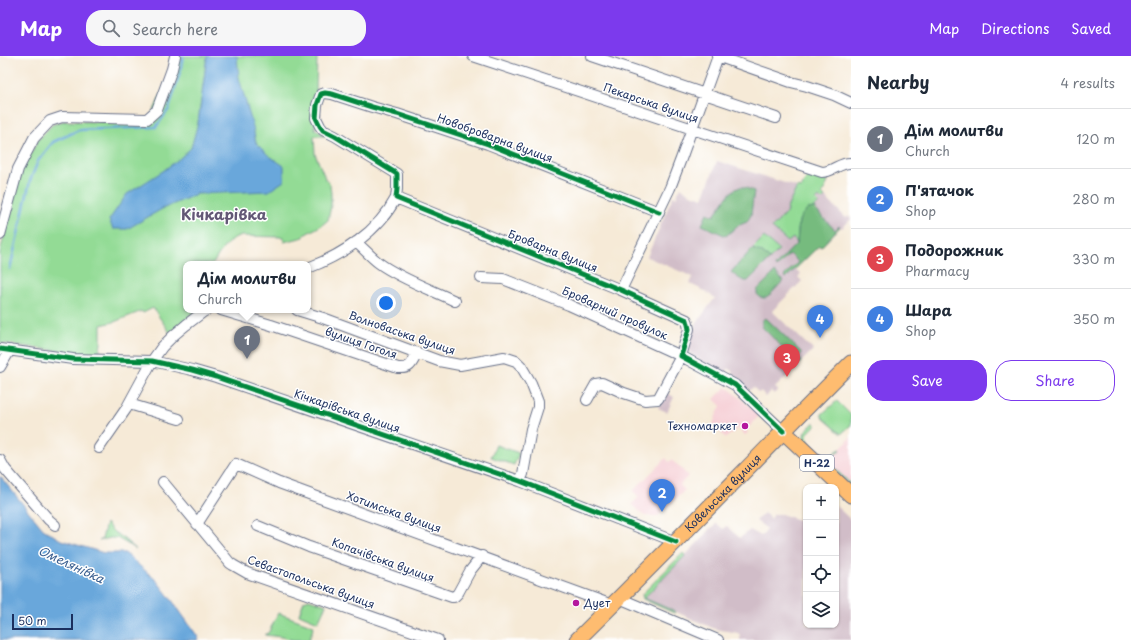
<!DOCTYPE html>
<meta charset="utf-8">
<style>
body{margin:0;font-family:"Playpen Sans",sans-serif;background:#f6f6f7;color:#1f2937}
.controls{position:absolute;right:12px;bottom:12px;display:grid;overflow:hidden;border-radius:8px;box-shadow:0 1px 3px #0004}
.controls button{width:36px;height:36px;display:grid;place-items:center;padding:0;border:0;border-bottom:1px solid #e0e1e3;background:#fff;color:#1f2937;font:20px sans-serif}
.scale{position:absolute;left:12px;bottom:10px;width:61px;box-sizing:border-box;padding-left:4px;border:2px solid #1b2f5e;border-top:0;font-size:11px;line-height:14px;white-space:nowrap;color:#1b2f5e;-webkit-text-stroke:3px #fff;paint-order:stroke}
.you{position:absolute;left:386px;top:247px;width:14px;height:14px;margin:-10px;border:3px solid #fff;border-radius:50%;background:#1a73e8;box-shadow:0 0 0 6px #1a73e833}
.badge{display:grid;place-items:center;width:26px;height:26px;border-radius:50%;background:#7c3aed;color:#fff;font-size:13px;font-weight:700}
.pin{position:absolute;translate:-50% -33px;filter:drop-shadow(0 1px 2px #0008)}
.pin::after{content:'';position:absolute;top:21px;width:14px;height:12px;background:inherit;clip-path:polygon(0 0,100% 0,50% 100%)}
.popup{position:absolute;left:183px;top:205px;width:128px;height:52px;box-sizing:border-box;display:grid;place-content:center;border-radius:8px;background:#fff;filter:drop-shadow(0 1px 3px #0005);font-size:13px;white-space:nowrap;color:#747a83}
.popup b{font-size:15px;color:#1f2937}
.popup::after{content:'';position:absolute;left:50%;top:100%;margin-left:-8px;border:8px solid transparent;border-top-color:#fff}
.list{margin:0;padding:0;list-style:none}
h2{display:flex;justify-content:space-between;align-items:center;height:52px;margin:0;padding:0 16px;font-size:17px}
h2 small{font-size:13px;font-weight:400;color:#747a83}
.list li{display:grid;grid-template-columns:26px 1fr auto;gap:12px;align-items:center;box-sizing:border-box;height:60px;padding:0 16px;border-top:1px solid #e0e1e3}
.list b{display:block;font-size:15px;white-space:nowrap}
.list p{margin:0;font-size:13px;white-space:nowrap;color:#747a83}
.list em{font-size:13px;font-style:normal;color:#747a83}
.actions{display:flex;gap:8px;padding:12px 16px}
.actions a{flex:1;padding:9px 0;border:1px solid #7c3aed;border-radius:16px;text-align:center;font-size:14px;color:#7c3aed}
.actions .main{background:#7c3aed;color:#fff}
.icon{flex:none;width:22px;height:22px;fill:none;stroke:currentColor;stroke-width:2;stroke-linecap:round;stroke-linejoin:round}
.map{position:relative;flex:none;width:851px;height:584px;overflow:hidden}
header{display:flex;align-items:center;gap:24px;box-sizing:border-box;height:56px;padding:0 20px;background:#7c3aed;color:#fff}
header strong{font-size:19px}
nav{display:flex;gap:22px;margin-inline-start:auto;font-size:14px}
.search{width:280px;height:36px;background:#f6f6f7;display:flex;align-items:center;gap:10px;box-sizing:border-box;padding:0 14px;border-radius:16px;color:#747a83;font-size:15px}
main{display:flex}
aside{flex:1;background:#fff}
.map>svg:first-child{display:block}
</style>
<header>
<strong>Map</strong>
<div class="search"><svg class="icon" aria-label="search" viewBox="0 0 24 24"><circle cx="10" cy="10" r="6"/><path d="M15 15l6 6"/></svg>Search here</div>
<nav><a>Map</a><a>Directions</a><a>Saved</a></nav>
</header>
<main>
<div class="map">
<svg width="851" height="584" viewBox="0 0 851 584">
<rect width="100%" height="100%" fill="#fff"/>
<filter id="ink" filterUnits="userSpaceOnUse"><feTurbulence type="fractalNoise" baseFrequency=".025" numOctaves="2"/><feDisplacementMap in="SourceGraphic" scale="8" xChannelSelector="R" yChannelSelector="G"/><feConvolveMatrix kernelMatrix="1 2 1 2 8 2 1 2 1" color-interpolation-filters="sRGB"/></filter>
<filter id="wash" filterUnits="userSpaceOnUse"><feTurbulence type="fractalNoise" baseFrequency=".012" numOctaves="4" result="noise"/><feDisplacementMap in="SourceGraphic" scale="16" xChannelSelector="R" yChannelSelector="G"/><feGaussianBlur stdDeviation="0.9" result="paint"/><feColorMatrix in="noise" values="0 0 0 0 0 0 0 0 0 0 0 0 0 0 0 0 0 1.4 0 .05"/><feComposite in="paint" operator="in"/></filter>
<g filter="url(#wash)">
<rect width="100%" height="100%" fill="#f6ead7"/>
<!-- built -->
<path fill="#f6cfd5" d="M726 331 732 335 760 359 746 374 748 377 745 379 738 372 726 382 713 369 715 362 721 350 714 343Z
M851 381V428L827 406 846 387 848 386 847 385Z
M666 402 669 406 671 404 679 410 688 420 680 429 685 434 658 460H644L632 448 639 441 633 435Z"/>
<!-- industrial -->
<path fill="#d1bdc8" d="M717 105 800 132 809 117 821 123H825L828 126 822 138 846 162 849 160 851 162V163L842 172 840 171 821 191 819 190 795 213 801 218 798 221 802 225 772 255 813 294 775 332 778 334 777 336 774 338 771 335 766 341 761 335 759 337 753 331 750 334 741 327 729 312 725 318 702 306 691 298 688 290 689 280 695 273V269L715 242 705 235 690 228 693 221 647 201 673 140 676 141 681 131 688 137 703 142Z
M665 336 674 341 667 356 658 352Z
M836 450 851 464V584H740V579L738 577 715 573 644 542 707 477 709 473 714 471 716 467 723 473 726 470 740 482 750 474 761 480 764 478 766 472 756 465 764 457 771 463 774 458H781L802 465 806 460V569H836Z"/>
<!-- green -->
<path fill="#93db95" stroke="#57857a" d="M179 0H207L198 67 233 0H317L315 73 326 80H314L315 98 326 124 330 128 331 138V150L328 164 322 169 304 179V181L284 186 283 181 238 180C227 185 219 197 213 208H186V254H196L170 277 153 252 143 257 142 255 114 266 101 269V287L99 300 97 302 74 297 0 287V196L22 114 38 84 52 69 63 65 148 67Z
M809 117 821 123H825L828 126 822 138 825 141 822 144 819 141 816 144 819 147 814 152 808 153 799 165 797 187 793 182 788 186 772 172 786 157 788 150 797 131 801 132Z
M764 181 779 194 770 203 761 196 752 193Z
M837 345 851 359V369L841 378 822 361V358Z
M814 367H815L816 369 807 378C806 388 820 397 827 404L838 394 841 393 828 406 851 428V431L806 387C801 377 806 374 814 367Z
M496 389 519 397 514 409 491 401Z
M106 467C110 471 113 477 119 479L136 493 117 482H110L99 485 102 483Z
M683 497 686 499 644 542 676 556 674 557 643 543 642 538Z
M309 543 326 549 318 566 299 558 304 545Z
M278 557 314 570 309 584H293L281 581 265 579 269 576Z"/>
<!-- forest -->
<path fill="#76bb7e" stroke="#48756e" d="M740 131H743L754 135 751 159 747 166 737 170 726 180 702 169 707 157 714 160C721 150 728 135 740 131Z
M814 152 835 174 839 170 840 171 821 191 819 190 786 222 784 220 798 206 790 198 776 212 775 210 797 187 799 165 801 160 808 153Z
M752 193 761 196 770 203 748 225C742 226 736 220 731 216Z
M775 216 783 225 768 241C764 243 760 242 757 238V234Z
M766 262 802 297 798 301 801 306 799 308 763 272C761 268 761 263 766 262Z"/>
<!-- water -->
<path fill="#69a7db" stroke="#426b9c" d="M207 0H237L239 22 253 71 256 87 268 99 284 110V125L269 135 197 138 162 153 127 173H113L109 164 127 138 163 115 179 103 191 92 198 67Z
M0 420 43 473 61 484 104 497H125L157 525 174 547 198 581V584H0Z"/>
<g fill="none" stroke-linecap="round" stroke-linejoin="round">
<!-- stream -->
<path stroke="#69a7db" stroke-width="2.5" d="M10 213 30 125 38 105 53 86 79 74 156 71 169 53 180 16 183 0"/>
</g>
</g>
<g filter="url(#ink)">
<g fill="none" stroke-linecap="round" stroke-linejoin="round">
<!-- street casing -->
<g stroke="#687088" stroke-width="12">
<path id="street" d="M473 0 822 116C833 116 840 106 851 107
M592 0 776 62
M717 0 791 26 807 30 834 39 851 47
M659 156 488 88 397 58 372 51 332 38 325 37 321 38 317 49 316 62 320 70 323 74 335 80 397 118V133L396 142 621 234 687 264 689 273 681 300 735 329 783 375
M0 179 18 113 34 82 50 65 62 61 147 63 157 54 172 13 175 0
M356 186C364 193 371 201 379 207 399 222 432 234 455 245
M308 212C342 199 378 176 396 142
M481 222 503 223 569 249 681 300 658 343 645 344 624 337 602 327 596 328 587 344
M621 234 670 132 681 103 718 0
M221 254 271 269 398 312C411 313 412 307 417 297
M297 254 323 262 439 305 460 309 504 301 516 305 521 310 531 327 538 345V351L531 373 523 418 520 425
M0 293 73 303 152 305 192 314 216 321 520 425 676 486
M0 311 10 294
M129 348 179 363
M99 392 126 353 152 305 162 291 174 279 186 269 203 256 207 254
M0 404 5 413 49 464 55 469
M163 426 230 507 233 509 247 517 438 584
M197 468 236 408 279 427 612 549
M258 470 309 491 452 541H454L458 537 470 515 482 500
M619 542 718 584"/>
</g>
<!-- primary casing -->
<g stroke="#687088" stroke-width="17">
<g id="primary">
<path d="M783 375 851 439"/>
<path id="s1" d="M577 584C670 493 759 399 851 307"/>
</g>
</g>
<!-- street -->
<use href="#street" stroke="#fff" stroke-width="10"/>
<!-- primary -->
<use href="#primary" stroke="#febc70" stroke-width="15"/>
<!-- cycleway casing -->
<g stroke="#fff" stroke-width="8">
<path id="cycleway" d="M659 156 488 88 397 58 372 51 332 38 325 37 321 38 317 49 316 62 320 70 323 74 335 80 397 118V133L396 142 621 234 687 264 689 273 681 300 735 329 783 375
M0 293 73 303 152 305 192 314 216 321 520 425 676 486"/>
</g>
<!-- cycleway -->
<use href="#cycleway" stroke="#00873e" stroke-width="5"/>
</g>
</g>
<!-- markers -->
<g fill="#b5179e" stroke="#fff" stroke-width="1.5">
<circle cx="745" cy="370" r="4"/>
<circle cx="576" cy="547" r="4"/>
</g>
<g text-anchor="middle" stroke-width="3" stroke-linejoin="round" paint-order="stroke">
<!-- shield labels -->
<rect fill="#fff" stroke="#5f6d8e" stroke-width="1" x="800" y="399" width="34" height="16" rx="3"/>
<g font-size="10" font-weight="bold" fill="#1b2f5e">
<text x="817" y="411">Н-22</text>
</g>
<!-- street labels -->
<g font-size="11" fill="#1b2f5e" stroke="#fff">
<text transform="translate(651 47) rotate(19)" y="4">Пекарська вулиця</text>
<text transform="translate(495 82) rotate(20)" y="4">Новоброварна вулиця</text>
<text transform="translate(553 195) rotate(22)" y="4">Броварна вулиця</text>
<text transform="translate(615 257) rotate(24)" y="4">Броварний провулок</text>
<text transform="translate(402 277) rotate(19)" y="4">Волноваська вулиця</text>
<text transform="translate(361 287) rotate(19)" y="4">вулиця Гоголя</text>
<text transform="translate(347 355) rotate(19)" y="4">Кічкарівська вулиця</text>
<text dy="4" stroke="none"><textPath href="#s1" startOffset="207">Ковельська вулиця</textPath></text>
<text transform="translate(394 456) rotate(20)" y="4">Хотимська вулиця</text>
<text transform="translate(383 504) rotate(20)" y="4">Копачівська вулиця</text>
<text transform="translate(311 526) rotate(20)" y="4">Севастопольська вулиця</text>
</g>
<!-- poi labels -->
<g font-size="11" fill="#1b2f5e" stroke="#fff" text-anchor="end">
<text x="737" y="374">Техномаркет</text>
<text x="584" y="551" text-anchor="start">Дует</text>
</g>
<!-- water labels -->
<g font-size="12" font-style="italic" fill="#3a5f90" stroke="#fff">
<text transform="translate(71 509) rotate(25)" y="4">Омелянівка</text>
</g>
<!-- district labels -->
<g font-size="15" font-weight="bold" fill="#635876" stroke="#fff">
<text x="224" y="164">Кічкарівка</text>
</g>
</g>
</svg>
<div class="controls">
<button>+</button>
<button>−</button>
<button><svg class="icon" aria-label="locate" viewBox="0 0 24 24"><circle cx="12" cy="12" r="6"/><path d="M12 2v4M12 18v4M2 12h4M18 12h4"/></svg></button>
<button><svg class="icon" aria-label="layers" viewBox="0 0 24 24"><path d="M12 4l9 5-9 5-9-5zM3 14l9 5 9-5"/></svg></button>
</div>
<div class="scale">50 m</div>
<div class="you"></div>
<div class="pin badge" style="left:247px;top:303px;background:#6b7280">1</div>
<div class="popup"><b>Дім молитви</b>Church</div>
<div class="pin badge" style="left:662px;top:456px;background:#3f7fe0">2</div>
<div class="pin badge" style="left:787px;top:321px;background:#e0444e">3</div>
<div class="pin badge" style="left:820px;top:282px;background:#3f7fe0">4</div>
</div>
<aside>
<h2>Nearby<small>4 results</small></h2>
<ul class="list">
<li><span class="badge" style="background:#6b7280">1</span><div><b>Дім молитви</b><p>Church</p></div><em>120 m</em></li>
<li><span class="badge" style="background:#3f7fe0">2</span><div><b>П'ятачок</b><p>Shop</p></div><em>280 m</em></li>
<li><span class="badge" style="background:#e0444e">3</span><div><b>Подорожник</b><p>Pharmacy</p></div><em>330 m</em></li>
<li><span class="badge" style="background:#3f7fe0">4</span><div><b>Шара</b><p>Shop</p></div><em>350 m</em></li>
</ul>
<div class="actions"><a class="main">Save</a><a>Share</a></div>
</aside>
</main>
